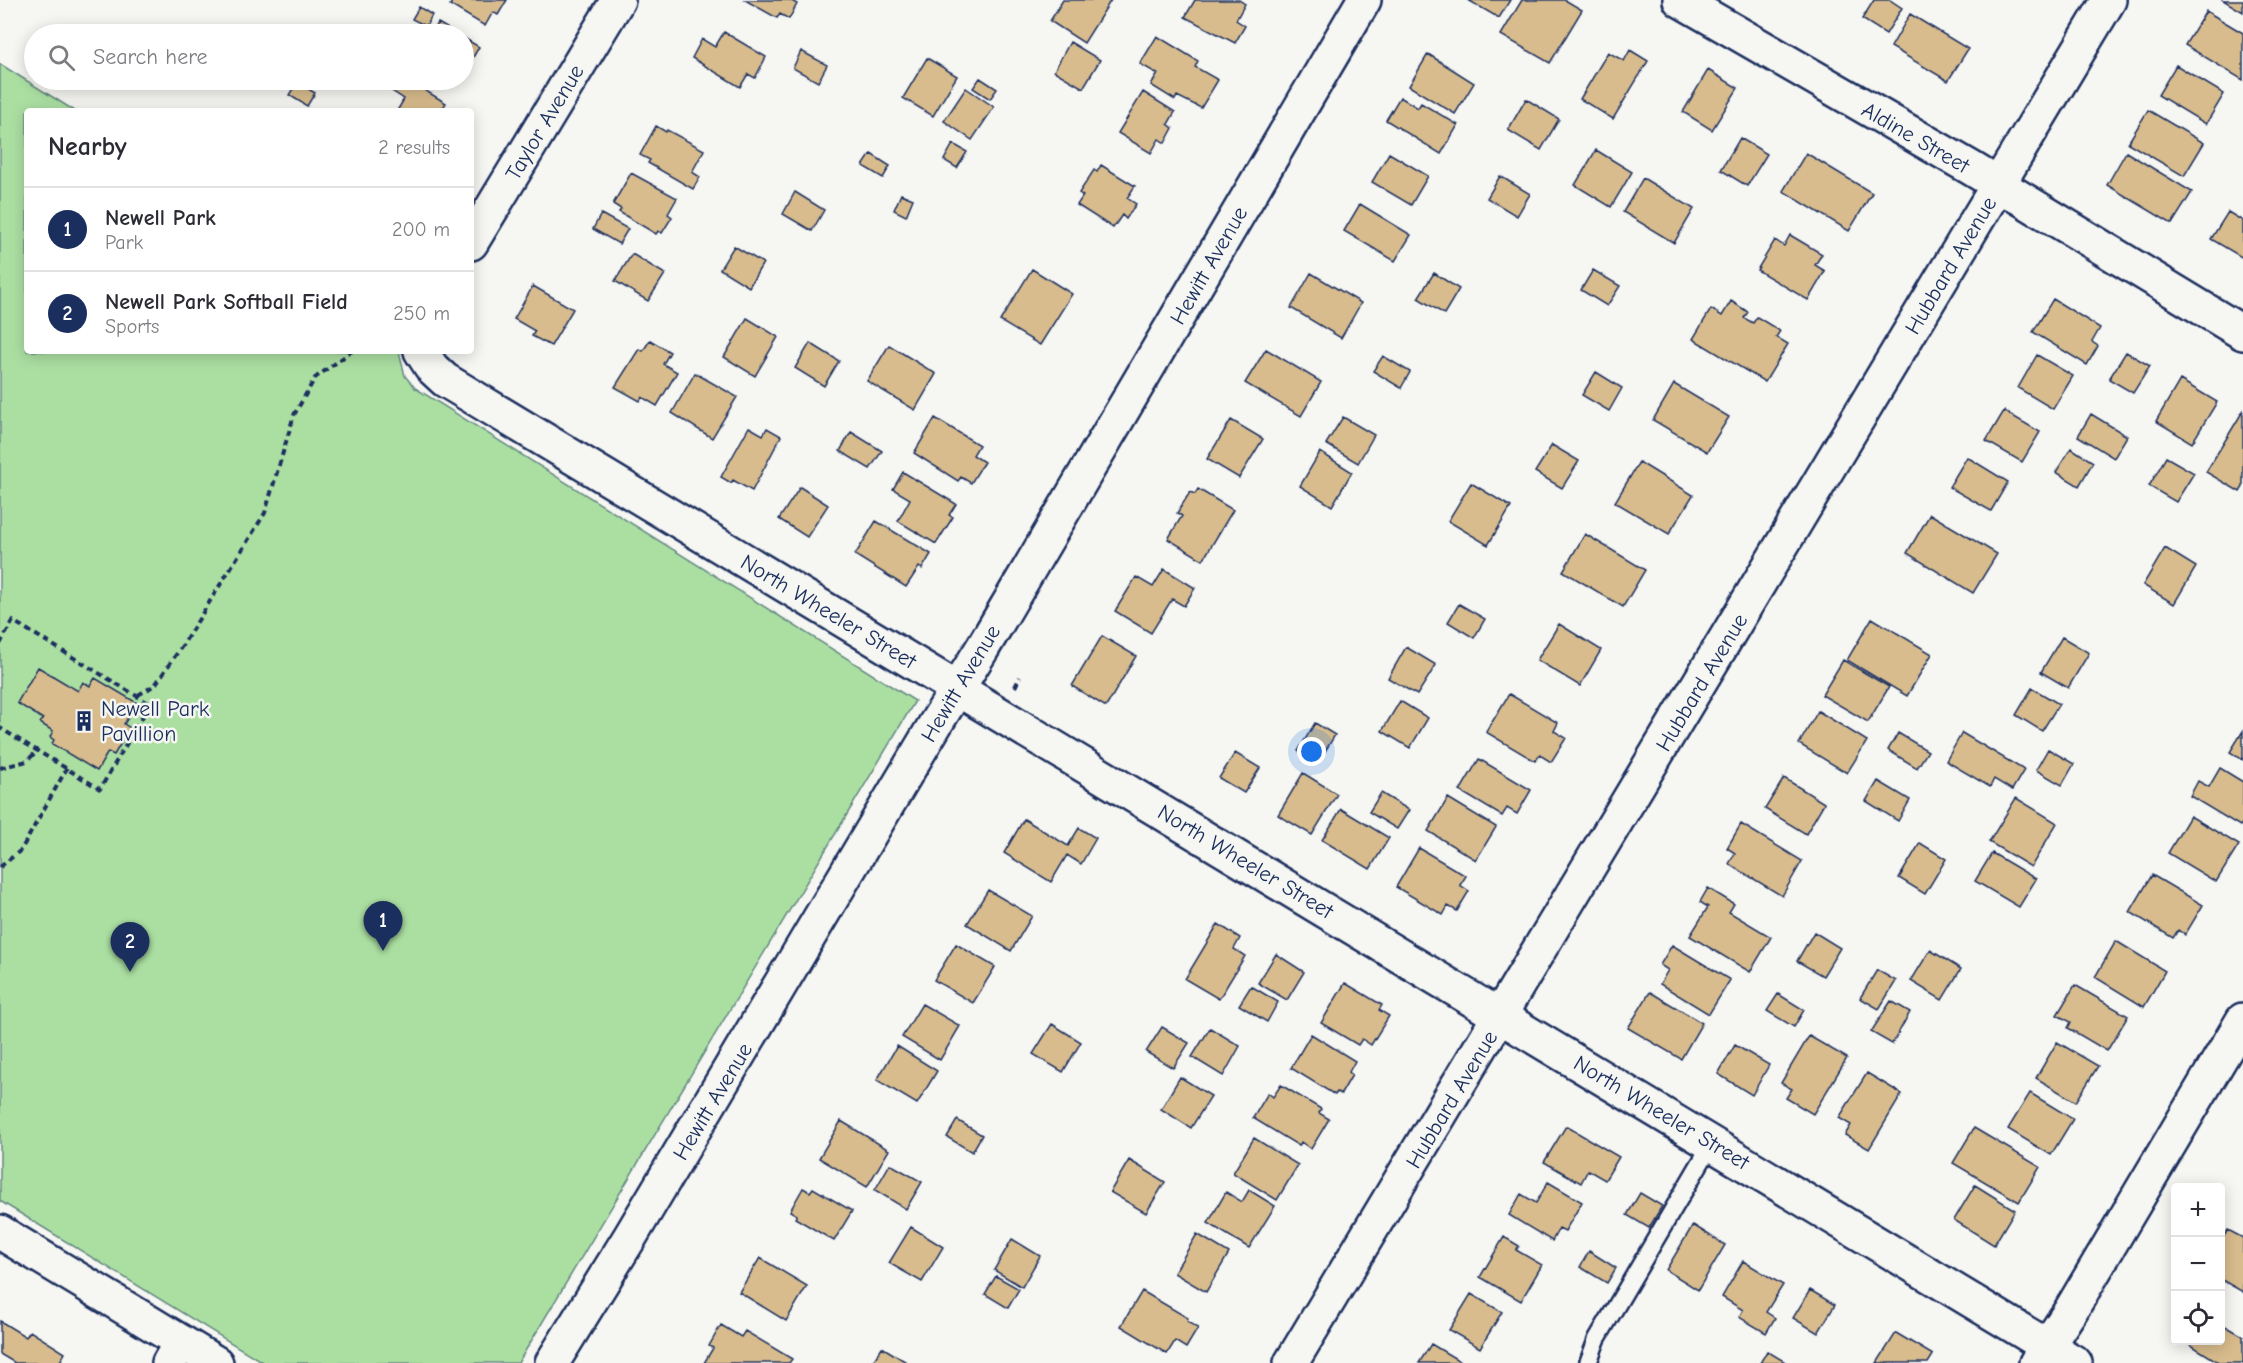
<!DOCTYPE html>
<meta charset="utf-8">
<style>
body{margin:0;font-family:"Comic Neue",sans-serif;background:#f2f2f3;color:#2b2b33}
.controls{position:absolute;right:18px;bottom:18px;display:grid;overflow:hidden;border-radius:6px;box-shadow:0 3px 15px #0003}
.controls button{width:54px;height:54px;display:grid;place-items:center;padding:0;border:0;border-bottom:2px solid #e1e1e2;background:#fff;color:#2b2b33;font:30px sans-serif}
.you{position:absolute;left:1312px;top:752px;width:21px;height:21px;margin:-15px;border:4px solid #fff;border-radius:50%;background:#1a73e8;box-shadow:0 0 0 9px #1a73e833}
.badge{display:grid;place-items:center;width:39px;height:39px;border-radius:50%;background:#1b2f5e;color:#fff;font-size:20px;font-weight:700}
.pin{position:absolute;translate:-50% -50px;filter:drop-shadow(0 2px 3px #0008)}
.pin::after{content:'';position:absolute;top:32px;width:21px;height:18px;background:inherit;clip-path:polygon(0 0,100% 0,50% 100%)}
.list{margin:0;padding:0;list-style:none}
h2{display:flex;justify-content:space-between;align-items:center;height:78px;margin:0;padding:0 24px;font-size:26px}
h2 small{font-size:20px;font-weight:400;color:#7c7c81}
.list li{display:grid;grid-template-columns:39px 1fr auto;gap:18px;align-items:center;box-sizing:border-box;height:84px;padding:0 24px;border-top:2px solid #e1e1e2}
.list b{display:block;font-size:22px;white-space:nowrap}
.list p{margin:0;font-size:20px;white-space:nowrap;color:#7c7c81}
.list em{font-size:20px;font-style:normal;color:#7c7c81}
.icon{flex:none;width:33px;height:33px;fill:none;stroke:currentColor;stroke-width:2;stroke-linecap:round;stroke-linejoin:round}
.map{position:relative;flex:none;width:2243px;height:1363px;overflow:hidden}
.search{position:absolute;background:#fff;box-shadow:0 3px 15px #0003;left:24px;top:24px;width:450px;height:66px;display:flex;align-items:center;gap:15px;box-sizing:border-box;padding:0 21px;border-radius:33px;color:#7c7c81;font-size:22px}
.panel{position:absolute;background:#fff;box-shadow:0 3px 15px #0003;left:24px;top:108px;width:450px;height:246px;border-radius:6px}
.map>svg:first-child{display:block}
</style>
<div class="map">
<svg width="2243" height="1363" viewBox="0 0 2243 1363">
<rect width="100%" height="100%" fill="#f6f6f2"/>
<filter id="ink" filterUnits="userSpaceOnUse"><feTurbulence type="fractalNoise" baseFrequency=".0167" numOctaves="2"/><feDisplacementMap in="SourceGraphic" scale="12" xChannelSelector="R" yChannelSelector="G"/><feConvolveMatrix kernelMatrix="1 2 1 2 8 2 1 2 1" color-interpolation-filters="sRGB"/></filter>
<g filter="url(#ink)">
<!-- green -->
<path fill="#abdfa2" stroke="#638780" stroke-width="1.5" d="M0 64 75 111H27V351H399L405 376 415 388 915 701 518 1363H264L0 1201Z"/>
<!-- building -->
<path fill="#d8bc8d" stroke="#1b2f5e" stroke-width="1.5" d="M453 0H507L498 15 493 12 485 26 450 5Z
M745 0H790L797 4 789 19 780 14 777 18Z
M1063 0H1111L1084 43 1050 21Z
M1195 0H1239L1245 4 1236 20 1245 26 1235 43 1185 17Z
M1468 0H1510L1499 18Z
M1522 0H1565L1582 10 1550 63 1501 35Z
M1874 0H1890L1902 8 1886 34 1862 19Z
M2223 0H2243V12Z
M419 7 432 15 426 26 412 19Z
M2206 11 2243 33V80L2185 45Z
M1910 14 1968 49 1948 81 1891 47Z
M438 23 457 34H432Z
M724 32 766 57 755 78 748 74 740 87 692 58 702 39 715 47Z
M1157 36 1198 61 1195 67 1218 80 1201 108 1177 96 1175 100 1151 85 1158 74 1140 64Z
M464 38 479 47 465 71 464 70Z
M1070 42 1100 60 1083 88 1054 71Z
M1630 50 1648 61 1613 119 1580 99 1608 52 1624 61Z
M801 51 827 65 818 82 793 68Z
M1428 54 1474 83 1455 114 1409 86Z
M927 58 957 76 933 116 903 98Z
M2176 65 2224 94 2206 124 2158 95Z
M1708 70 1738 88 1712 130 1683 112Z
M980 78 997 89 990 99 973 88Z
M399 80H408L446 103 441 111H397L404 99 392 91Z
M297 82 315 93 307 106 289 95Z
M966 88 994 107 972 140 944 121Z
M1143 92 1175 112 1168 124 1173 128 1165 143 1159 139 1151 153 1118 133Z
M1400 97 1418 108 1421 103 1458 125 1441 154 1386 120Z
M1526 99 1559 119 1541 150 1508 130Z
M2148 110 2204 143 2184 176 2128 143Z
M656 126 666 132 667 130 704 150 692 172 700 177 693 189 648 163 650 160 640 155Z
M1740 138 1767 154 1747 186 1721 170Z
M953 144 967 152 957 168 944 160Z
M1596 150 1632 172 1611 207 1575 185Z
M2126 152 2192 192 2172 224 2107 185Z
M1389 153 1428 176 1411 205 1372 182Z
M1806 153 1872 193 1849 231 1783 191Z
M871 154 890 166 883 178 863 166Z
M1101 165 1135 186 1127 198 1136 204 1126 219 1122 215 1113 228 1077 205 1083 196 1079 193 1094 170 1097 172Z
M631 173 677 198 668 214 672 217 662 233 658 231 656 234 619 212 621 209 613 204Z
M1500 176 1530 194 1517 216 1487 198Z
M1643 178 1694 209 1674 243 1623 212Z
M795 192 824 210 812 231 783 214Z
M901 194 913 199 906 216 894 210Z
M1360 204 1411 235 1395 261 1344 231Z
M2228 212 2243 221V258L2211 239Z
M601 214 628 229 619 244 593 229Z
M1790 235 1822 254 1815 265 1825 271 1808 300 1757 270 1775 240 1784 246Z
M734 246 763 263 749 287 720 269Z
M632 254 665 274 648 301 615 281Z
M1032 269 1072 294 1040 345 1000 321Z
M1593 270 1620 286 1607 306 1581 290Z
M1311 273 1361 303 1341 338 1291 308Z
M1434 273 1459 289 1444 314 1418 298Z
M533 286 573 309 551 346 532 336 535 331 514 319Z
M2053 299 2100 328 2092 342 2098 346 2087 365 2033 332Z
M1731 301 1748 312 1744 318 1753 323 1757 317 1780 331 1776 337 1788 344 1765 382 1693 339 1711 309 1722 316Z
M747 318 778 337 755 376 724 357Z
M650 340 670 352 663 364 677 372 657 406 642 397 640 401 615 387 639 349 643 351Z
M810 343 839 361 824 386 795 368Z
M889 345 936 374 915 410 867 381Z
M1266 349 1321 382 1301 416 1245 383Z
M2126 352 2150 366 2133 393 2109 379Z
M2037 355 2073 376 2053 409 2018 388Z
M1383 356 1410 372 1401 388 1373 371Z
M1596 372 1622 388 1609 411 1582 395Z
M695 373 737 397 712 438 672 413Z
M2180 380 2217 402 2192 443 2156 421Z
M1674 384 1729 417 1707 452 1653 420Z
M2004 411 2040 432 2022 462 1986 441Z
M2243 411V487L2240 492 2206 472Z
M2091 414 2127 436 2114 458 2078 436Z
M1343 417 1374 435 1358 463 1326 444Z
M935 418 979 445 973 455 984 462 971 483 961 477 958 481 914 453Z
M1231 420 1263 439 1239 478 1207 459Z
M749 427 763 435 767 428 781 436 752 491 733 480 731 483 721 477Z
M851 432 882 451 870 469 840 451Z
M1552 445 1579 461 1562 488 1535 472Z
M2071 448 2093 462 2079 486 2056 472Z
M1320 452 1352 472 1332 506 1300 486Z
M1967 457 2008 482 1991 511 1949 487Z
M2166 457 2194 473 2176 502 2149 486Z
M1639 462 1693 495 1669 534 1615 502Z
M903 472 956 504 949 515 953 517 936 544 898 521 910 499 893 489Z
M1471 483 1511 507 1488 545 1448 521Z
M800 487 828 505 807 537 779 519Z
M1198 489 1233 510 1203 560 1168 539 1182 516 1177 513 1190 492 1195 494Z
M1930 514 1997 554 1973 593 1907 553Z
M876 521 931 554 922 569 919 567 906 587 855 555Z
M1585 534 1645 570 1623 607 1563 571Z
M2165 548 2196 567 2174 604 2143 585Z
M1164 569 1195 588 1184 606 1172 599 1151 633 1115 611 1136 577 1153 587Z
M1459 604 1485 619 1474 638 1448 622Z
M1872 618 1932 654 1907 696 1847 660Z
M1559 624 1601 650 1580 686 1537 660Z
M1102 636 1136 656 1106 707 1072 686Z
M2062 637 2089 653 2068 688 2041 672Z
M1406 647 1436 665 1417 695 1388 678Z
M1843 660 1889 687 1868 722 1822 695Z
M38 667 78 691 83 682 90 686 95 678 137 703 124 724 130 728 114 755 108 752 97 771 52 744 54 740 50 737 53 731 40 723 43 719 17 703Z
M2032 688 2059 704 2042 731 2016 715Z
M1509 694 1558 723 1554 731 1566 738 1551 762 1540 755 1535 761 1486 732Z
M1400 701 1428 718 1410 748 1382 731Z
M1818 711 1867 741 1847 773 1799 744Z
M1315 723 1335 735 1318 763 1298 751Z
M2243 731V760L2230 752Z
M1898 733 1928 751 1917 768 1888 750Z
M1962 733 2024 770 2012 790 1994 779 1990 787 1946 761Z
M2048 749 2074 764 2062 785 2036 770Z
M1235 753 1260 768 1244 793 1219 778Z
M1479 759 1531 790 1517 814 1507 808 1502 816 1460 791Z
M2220 768 2243 782V822L2240 826 2190 796 2198 781 2209 787Z
M1303 773 1337 794 1312 835 1278 815Z
M1784 778 1824 803 1806 834 1765 809Z
M1878 781 1910 800 1898 821 1866 801Z
M1381 793 1409 810 1397 829 1369 812Z
M1448 798 1496 827 1476 860 1428 831Z
M2016 798 2057 823 2031 867 1989 842Z
M1341 809 1389 838 1370 869 1322 840Z
M2190 816 2239 845 2216 882 2168 853Z
M1024 819 1068 846 1079 828 1096 838 1081 864 1067 855 1051 882 1004 853Z
M1741 824 1802 861 1782 896 1729 864 1735 853 1727 848Z
M1920 843 1946 859 1925 894 1899 878Z
M1419 848 1466 876 1460 885 1469 891 1457 911 1448 906 1443 915 1396 887Z
M1992 853 2036 879 2019 907 1975 881Z
M2152 875 2203 905 2185 935 2178 930 2173 938 2130 912Z
M1708 888 1734 904 1729 912 1771 937 1750 972 1690 936 1708 907 1700 902Z
M988 890 1032 916 1011 951 967 924Z
M1218 924 1240 938 1234 949 1245 956 1219 999 1185 979Z
M1814 932 1840 948 1823 976 1797 961Z
M2116 941 2165 971 2144 1007 2095 977Z
M956 944 995 967 973 1003 934 980Z
M1672 945 1730 980 1709 1014 1660 984 1668 970 1660 965Z
M1930 950 1961 969 1942 1000 1911 981Z
M1276 954 1304 972 1287 1000 1258 983Z
M1877 970 1896 981 1879 1009 1860 998Z
M1345 983 1382 1005 1379 1010 1389 1016 1371 1045 1362 1039 1358 1045 1321 1023Z
M2075 985 2128 1016 2107 1051 2068 1028 2071 1022 2057 1015Z
M1251 986 1278 1002 1267 1022 1239 1005Z
M1650 992 1702 1023 1681 1059 1628 1028Z
M1778 994 1804 1010 1794 1027 1767 1011Z
M1891 1001 1910 1012 1892 1044 1871 1032Z
M922 1004 960 1026 940 1060 902 1037Z
M1052 1024 1081 1042 1063 1072 1033 1054Z
M1162 1027 1189 1043 1173 1068 1146 1052Z
M1210 1028 1240 1046 1223 1076 1192 1057Z
M1311 1034 1355 1061 1349 1072 1352 1075 1341 1094 1337 1092 1335 1095 1291 1068Z
M1809 1036 1847 1058 1813 1114 1786 1098 1792 1089 1781 1083Z
M2057 1042 2098 1066 2076 1102 2036 1078Z
M1735 1045 1769 1065 1752 1095 1718 1074Z
M897 1046 937 1071 917 1104 877 1080Z
M1867 1073 1902 1094 1869 1149 1845 1135 1851 1125 1839 1118Z
M1180 1077 1211 1096 1191 1128 1161 1109Z
M1281 1085 1321 1109 1319 1113 1329 1119 1311 1149 1301 1142 1299 1146 1253 1118 1268 1093 1273 1097Z
M2030 1093 2073 1119 2051 1155 2008 1129Z
M957 1120 982 1135 972 1152 947 1137Z
M841 1121 889 1150 867 1187 819 1158Z
M1566 1126 1619 1157 1605 1180 1588 1170 1581 1183 1544 1162Z
M1974 1128 2040 1167 2019 1202 1953 1163Z
M1254 1138 1298 1165 1277 1200 1233 1173Z
M1129 1160 1165 1182 1146 1213 1110 1192Z
M890 1164 922 1182 906 1209 875 1190Z
M1548 1182 1582 1202 1565 1231 1559 1228 1552 1241 1509 1215 1521 1194 1536 1203Z
M1975 1185 2015 1210 1994 1245 1954 1220Z
M803 1188 810 1192 813 1188 852 1211 834 1241 795 1218 797 1215 790 1211Z
M1249 1190 1275 1206 1249 1248 1208 1223 1226 1192 1242 1202Z
M1640 1193 1662 1206 1649 1228 1627 1215Z
M1693 1225 1725 1245 1698 1290 1666 1270Z
M911 1227 943 1247 922 1282 889 1263Z
M2228 1230 2243 1238V1292L2220 1279V1242Z
M1197 1234 1229 1253 1206 1292 1174 1273Z
M1504 1237 1519 1246 1516 1250 1542 1265 1521 1301 1480 1277Z
M1012 1239 1040 1256 1022 1287 994 1270Z
M1589 1251 1616 1268 1607 1283 1580 1267Z
M760 1258 807 1286 786 1321 739 1292Z
M1743 1261 1783 1285 1766 1312 1775 1318 1766 1333 1739 1317 1743 1310 1722 1297Z
M996 1276 1019 1289 1008 1308 985 1294Z
M1810 1290 1835 1305 1818 1333 1793 1318Z
M1142 1291 1188 1318 1187 1321 1198 1328 1186 1348 1175 1341 1167 1354 1121 1326Z
M1471 1294 1502 1312 1480 1348 1449 1330Z
M0 1321 26 1337 30 1331 65 1353 59 1363H15L0 1354Z
M2220 1323 2243 1336V1363H2220L2186 1342 2187 1340H2220Z
M721 1325 741 1337 745 1331 792 1359 789 1363H704L713 1348 709 1346Z
M1896 1333 1933 1355 1928 1363H1877Z
M1431 1344 1463 1363H1419Z
M882 1347 908 1363H872Z
M1767 1351 1787 1363H1760Z"/>
<g fill="none" stroke-linecap="round" stroke-linejoin="round">
<!-- lane casing -->
<g stroke="#1b2f5e" stroke-width="21">
<path id="lane" d="M1588 1363 1597 1339 1712 1143"/>
</g>
<!-- street casing -->
<g stroke="#1b2f5e" stroke-width="38">
<path id="street" d="M1680 0 1971 168 2243 333
M471 243 618 0
M421 351 432 368 445 380 2075 1363
M169 1363 181 1342
M552 1363 630 1237 936 723 982 649 1364 0
M1291 1363 2109 0
M2036 1363 2071 1310 2243 1020"/>
</g>
<!-- secondary casing -->
<g stroke="#1b2f5e" stroke-width="38">
<path id="secondary" d="M0 1232 216 1363"/>
</g>
<!-- path -->
<path stroke="#1b2f5e" stroke-width="4" stroke-dasharray="6 4.5" stroke-linecap="butt" d="M0 644 13 621 150 704 100 789 0 728
M1015 687 1020 677
M138 695 155 685 182 646 265 513 294 415 315 378 352 351
M0 768 27 761 37 751
M0 867 21 850 67 768"/>
<!-- lane -->
<use href="#lane" stroke="#f6f6f2" stroke-width="16"/>
<!-- street -->
<use href="#street" stroke="#f6f6f2" stroke-width="33"/>
<!-- secondary -->
<use href="#secondary" stroke="#f6f6f2" stroke-width="33"/>
</g>
</g>
<!-- icons -->
<defs>
<g id="building-bare" transform="scale(1.62)"><path d="M-4-6H4V6H1V3H-1V6H-4ZM-2.5-4.3h1.7v1.8h-1.7ZM.8-4.3h1.7v1.8H.8ZM-2.5-1h1.7V.8h-1.7ZM.8-1h1.7V.8H.8Z" fill="#1b2f5e" stroke="#f6f6f2" stroke-width="2.5" paint-order="stroke"/></g>
</defs>
<g fill-rule="evenodd">
<use href="#building-bare" x="84" y="721"/>
</g>
<g text-anchor="middle" stroke-width="5" stroke-linejoin="round" paint-order="stroke">
<!-- street labels -->
<g font-size="22" fill="#1b2f5e" stroke="#f6f6f2">
<text transform="translate(544 122) rotate(-59)" y="8">Taylor Avenue</text>
<text transform="translate(1916 137) rotate(30)" y="8">Aldine Street</text>
<text transform="translate(1208 265) rotate(-60)" y="8">Hewitt Avenue</text>
<text transform="translate(1950 265) rotate(-59)" y="8">Hubbard Avenue</text>
<text transform="translate(829 611) rotate(31)" y="8">North Wheeler Street</text>
<text transform="translate(1701 682) rotate(-59)" y="8">Hubbard Avenue</text>
<text transform="translate(960 683) rotate(-59)" y="8">Hewitt Avenue</text>
<text transform="translate(1246 861) rotate(31)" y="8">North Wheeler Street</text>
<text transform="translate(1451 1099) rotate(-59)" y="8">Hubbard Avenue</text>
<text transform="translate(712 1101) rotate(-59)" y="8">Hewitt Avenue</text>
<text transform="translate(1662 1112) rotate(31)" y="8">North Wheeler Street</text>
</g>
<!-- poi labels -->
<g font-size="22" fill="#1b2f5e" stroke="#f6f6f2" text-anchor="start">
<text x="101" y="716">Newell Park<tspan x="101" dy="25">Pavillion</tspan></text>
</g>
</g>
</svg>
<div class="controls">
<button>+</button>
<button>−</button>
<button><svg class="icon" aria-label="locate" viewBox="0 0 24 24"><circle cx="12" cy="12" r="6"/><path d="M12 2v4M12 18v4M2 12h4M18 12h4"/></svg></button>
</div>
<div class="you"></div>
<div class="pin badge" style="left:383px;top:951px">1</div>
<div class="pin badge" style="left:130px;top:972px">2</div>
<div class="search"><svg class="icon" aria-label="search" viewBox="0 0 24 24"><circle cx="10" cy="10" r="6"/><path d="M15 15l6 6"/></svg>Search here</div>
<section class="panel">
<h2>Nearby<small>2 results</small></h2>
<ul class="list">
<li><span class="badge">1</span><div><b>Newell Park</b><p>Park</p></div><em>200 m</em></li>
<li><span class="badge">2</span><div><b>Newell Park Softball Field</b><p>Sports</p></div><em>250 m</em></li>
</ul>
</section>
</div>
